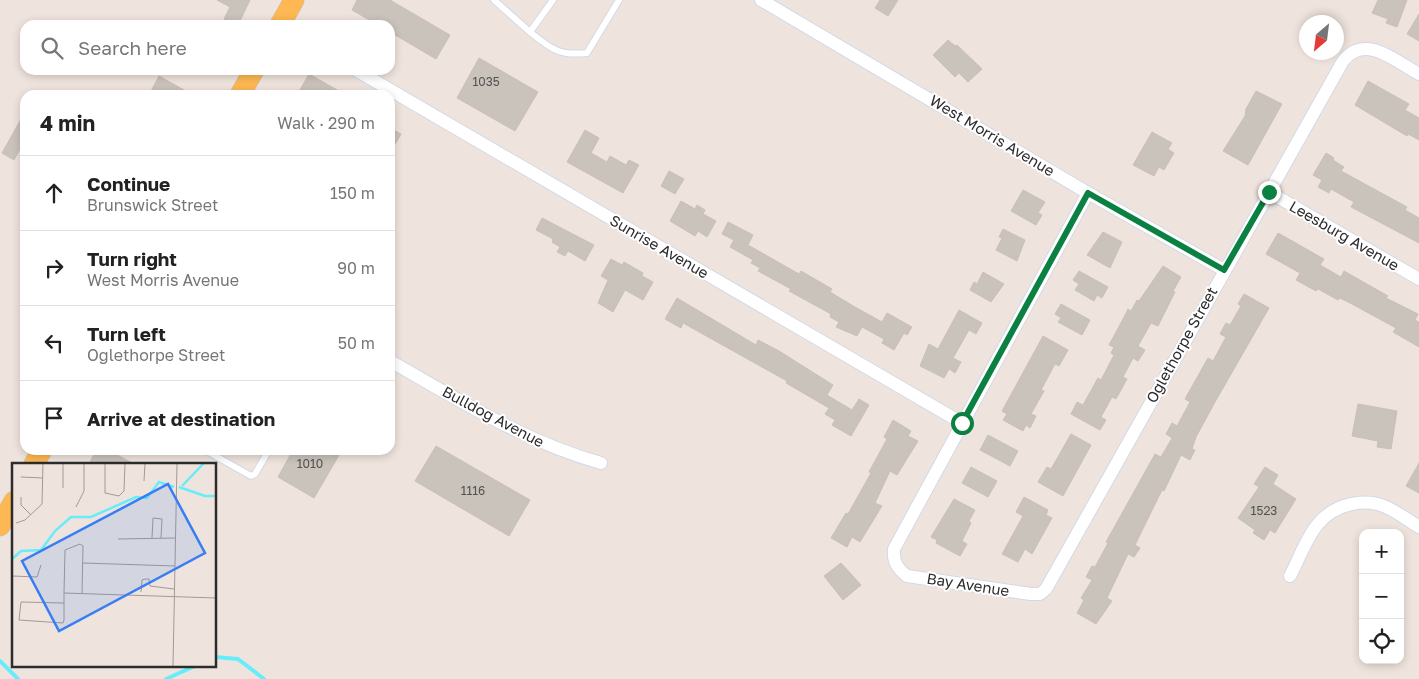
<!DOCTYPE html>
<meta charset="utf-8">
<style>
body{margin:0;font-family:"Golos Text",sans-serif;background:#f2f2f2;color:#222}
.controls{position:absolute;right:15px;bottom:15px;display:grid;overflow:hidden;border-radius:10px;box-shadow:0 2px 8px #0003}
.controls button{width:45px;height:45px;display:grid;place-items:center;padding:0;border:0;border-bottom:1px solid #e0e0e0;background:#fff;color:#222;font:25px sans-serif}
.compass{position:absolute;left:1299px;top:15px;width:45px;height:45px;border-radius:50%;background:#fff;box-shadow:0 2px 8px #0003;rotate:208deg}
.stop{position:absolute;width:15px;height:15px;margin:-11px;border:4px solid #0b8043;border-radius:50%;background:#fff}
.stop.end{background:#0b8043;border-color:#fff;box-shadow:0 1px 5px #0008}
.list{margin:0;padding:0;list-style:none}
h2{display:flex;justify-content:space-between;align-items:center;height:65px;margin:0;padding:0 20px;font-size:21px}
h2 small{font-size:16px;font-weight:400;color:#767676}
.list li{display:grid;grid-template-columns:32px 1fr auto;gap:15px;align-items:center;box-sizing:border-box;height:75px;padding:0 20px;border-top:1px solid #e0e0e0}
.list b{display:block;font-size:19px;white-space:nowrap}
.list p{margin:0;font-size:16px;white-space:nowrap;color:#767676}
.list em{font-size:16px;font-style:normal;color:#767676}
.icon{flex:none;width:28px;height:28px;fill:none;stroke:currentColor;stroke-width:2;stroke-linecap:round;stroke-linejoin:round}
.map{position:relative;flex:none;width:1419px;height:679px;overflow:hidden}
.search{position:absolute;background:#fff;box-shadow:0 2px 8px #0003;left:20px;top:20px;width:375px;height:55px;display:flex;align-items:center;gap:12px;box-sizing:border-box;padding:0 18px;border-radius:15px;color:#767676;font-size:19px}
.panel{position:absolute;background:#fff;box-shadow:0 2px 8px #0003;left:20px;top:90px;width:375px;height:365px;border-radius:15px}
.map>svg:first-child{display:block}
</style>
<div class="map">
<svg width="1419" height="679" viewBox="0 0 1419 679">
<rect width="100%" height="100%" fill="#efe4dd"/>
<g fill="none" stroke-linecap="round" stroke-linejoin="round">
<!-- stream -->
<path stroke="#67edfa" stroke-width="4" d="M215 657 238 659 264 679
M0 661 18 679
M166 679 197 665"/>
</g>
<!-- building -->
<path fill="#c9c3bc" stroke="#cbc0b6" d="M217 0H250L238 25 224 19 230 7Z
M357 0H390L450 35 436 59 390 32V25H378L352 10Z
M880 0H898L888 16 875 8Z
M1378 0H1407L1397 27 1386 23 1388 19 1372 13Z
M1419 14V41L1407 34Z
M948 40 955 46 957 45 982 69 968 82 959 73 955 77 933 55Z
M479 58 538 92 515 131 457 98Z
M309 74 346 95H297Z
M159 76 193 95H149Z
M1368 81 1409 104 1405 110 1419 118V140L1408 134 1407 136 1355 105Z
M1256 91 1282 104 1248 165 1223 151 1245 116 1246 109Z
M25 112V140L14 160 2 153Z
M390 128 401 134 390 153Z
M585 130 599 138 591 153 607 162 610 156 626 165 629 160 639 165 623 193 567 162Z
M1152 132 1172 143 1168 149 1174 153 1164 170 1159 167 1154 176 1133 165Z
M1326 153 1334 158 1333 160 1344 167 1341 171 1407 207 1405 210 1419 218V243L1351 207 1354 202 1331 189 1329 193 1318 187 1322 180 1313 175Z
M669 171 684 179 675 194 661 186Z
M1023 190 1045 202 1038 213 1042 215 1036 225 1011 211Z
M681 201 695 209 697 205 705 210 703 214 716 221 707 237 698 231 695 236 670 221Z
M542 218 594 245 585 261 568 251 565 256 557 252 560 247 552 242 553 239 536 230Z
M728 222 753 235 748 245 799 274 801 271 832 289 830 292 855 307 882 322 887 313 912 327 907 335 904 333 894 350 882 343 884 339 862 327 857 336 836 327 839 322 830 317 831 314 789 291 791 289 758 271 760 268 751 263 753 260 730 247 734 240 722 234Z
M1003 229 1025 240 1017 261 996 250 1002 238 999 237Z
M1103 232 1122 242 1110 268 1087 255Z
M1278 233 1324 259 1320 265 1341 277 1344 271 1388 296 1386 298 1418 314 1415 320 1419 322V347L1393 332 1396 328 1352 304 1340 298 1338 300 1318 289 1316 291 1296 280 1300 273 1266 254Z
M611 259 622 265 624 262 643 273 642 276 653 282 643 300 625 290 613 312 598 303 608 280 601 276Z
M1163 266 1181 277 1173 291 1175 292 1158 326 1151 323 1138 346 1145 350 1138 361 1133 358 1123 377 1127 379 1116 399 1112 397 1101 417 1106 420 1100 430 1071 414 1077 402 1083 405 1098 378 1101 380 1114 355 1111 353 1114 347 1109 345 1123 319 1128 309 1131 311 1137 300 1139 301Z
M1079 271 1108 287 1102 298 1097 295 1094 301 1075 290 1079 284 1073 280Z
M983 272 1004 284 991 302 970 290 974 282 977 284Z
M1244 294 1269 308 1215 402 1196 437 1192 449 1195 450 1190 460 1181 455 1164 491 1162 490 1135 545 1140 548 1134 557 1128 554 1107 598 1112 601 1096 624 1077 613 1084 600 1081 598 1092 580 1086 577 1092 566 1095 567 1108 543 1106 542 1155 454 1161 457 1172 438 1166 434 1172 423 1177 426 1190 402 1185 399 1208 358 1213 361 1226 337 1220 334 1226 323 1230 325 1241 306 1238 304Z
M677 298 756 345 758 340 779 351 833 385 827 395 852 410 859 399 869 405 851 436 832 425 835 420 825 414 829 408 786 383 787 381 683 323 681 328 665 319Z
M1061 304 1090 320 1082 335 1058 322 1061 318 1055 314Z
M959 310 982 323 976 334 969 330 953 358 961 362 955 373 949 369 944 378 920 366 929 344 938 349Z
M1043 336 1068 350 1059 366 1055 364 1041 390 1044 391 1031 414 1036 416 1030 428 1026 425 1023 431 1003 420 1007 414 1002 411Z
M1358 404 1397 411 1391 449 1377 447 1378 441 1352 436Z
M893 420 911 431 908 436 918 441 897 475 890 471 875 503 882 506 860 542 852 537 847 547 831 538 846 513 848 514 871 473 869 472 887 439 884 437Z
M1071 434 1091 445 1063 496 1038 482 1047 467 1051 469Z
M988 435 1018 451 1010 466 980 450Z
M436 446 530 500 509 536 415 481Z
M96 450H108L134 464H89Z
M293 450H342L314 498 278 477Z
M1419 463V493L1406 486Z
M971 467 997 481 988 497 962 483Z
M1265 467 1278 475 1273 484 1296 499 1275 533 1270 530 1264 540 1253 533 1255 530 1238 518 1259 487 1254 484Z
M1024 497 1048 510 1046 515 1052 518 1032 554 1025 549 1018 562 1002 554 1023 516 1016 512Z
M954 499 975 510 969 521 971 523 962 541 967 544 960 556 936 543 937 540 931 537Z
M841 563 861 585 843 600 824 576Z"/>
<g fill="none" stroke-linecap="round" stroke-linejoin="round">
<!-- lane casing -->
<g stroke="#d2d9e6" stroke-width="8">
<path id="lane" d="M494 0 530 32
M553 0 530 32C551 49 559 56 587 53L619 0
M205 450 251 476 255 474 269 450"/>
</g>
<!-- street casing -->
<g stroke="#d2d9e6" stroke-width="14">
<path id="street" d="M761 0 1088 193 1224 270
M356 70 962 423
M1269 192 1419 279
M1088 193 894 549C893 562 897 568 907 576L1031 594H1040L1046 589 1343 61C1365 33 1395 61 1419 74
M390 361C459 400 525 442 601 463
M1290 576C1299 559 1306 538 1318 524 1333 505 1363 497 1386 507 1397 512 1408 520 1419 527"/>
</g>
<!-- primary casing -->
<g stroke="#c4c4c4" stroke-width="21">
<path id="primary" d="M280 25 294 0
M240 95 254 70
M34 464 42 450
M0 526 14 501"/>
</g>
<!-- lane -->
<use href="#lane" stroke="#fff" stroke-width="6"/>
<!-- street -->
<use href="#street" stroke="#fff" stroke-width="12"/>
<!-- primary -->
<use href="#primary" stroke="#feb853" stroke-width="20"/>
</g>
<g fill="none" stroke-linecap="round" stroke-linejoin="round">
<!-- route -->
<path stroke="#0b8043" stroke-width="6" d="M962 423 1088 193 1224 270 1269 192"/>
</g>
<g text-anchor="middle" stroke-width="4" stroke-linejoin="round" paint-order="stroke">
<!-- number labels -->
<g font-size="12" fill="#535250">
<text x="486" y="86">1035</text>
<text x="310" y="468">1010</text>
<text x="473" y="495">1116</text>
<text x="1264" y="515">1523</text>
</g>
<!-- street labels -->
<g font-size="15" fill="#2c2c2c" stroke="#fff">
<text transform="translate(992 136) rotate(31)" y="5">West Morris Avenue</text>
<text transform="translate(1344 236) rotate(30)" y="5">Leesburg Avenue</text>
<text transform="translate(659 247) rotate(30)" y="5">Sunrise Avenue</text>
<text transform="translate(1182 345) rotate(-61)" y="5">Oglethorpe Street</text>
<text transform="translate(493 417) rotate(28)" y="5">Bulldog Avenue</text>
<text transform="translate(968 585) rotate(9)" y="5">Bay Avenue</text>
</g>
</g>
<!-- overview -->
<g transform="translate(12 463)">
<rect width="204" height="204" fill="#efe4dd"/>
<path fill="none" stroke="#67edfa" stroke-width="2.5" d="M170 23 192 0M167 24 193 33H204M0 96 9 88 29 87 43 68 59 54H79L124 34 135 35 147 19 162 24"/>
<path fill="none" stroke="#a19a96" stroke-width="1" d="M93 0V30L107 33 112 28 113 0M9 14 31 15M132 18 133 0M51 25V0M9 34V42L19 52M64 44 72 28V0M4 60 13 57 30 41 31 0M140 75 141 55 150 56 149 75M106 76 163 75M71 100 163 103M0 113 25 114 29 102M129 129 130 117 133 116H137L138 123 162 126M52 130 204 135M52 140 9 139 7 157 51 160 52 157V130L53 87 68 81 71 83 70 130M161 203 165 0"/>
<path fill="#397df4" fill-opacity="0.15" stroke="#397df4" stroke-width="2.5" d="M156 21 193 90 47 168 10 98Z"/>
<rect width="204" height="204" fill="none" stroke="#2c2c2c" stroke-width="2.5"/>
</g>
</svg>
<div class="controls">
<button>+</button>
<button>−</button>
<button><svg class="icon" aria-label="locate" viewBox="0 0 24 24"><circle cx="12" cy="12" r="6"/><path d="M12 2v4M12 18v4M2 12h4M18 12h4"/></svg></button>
</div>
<svg class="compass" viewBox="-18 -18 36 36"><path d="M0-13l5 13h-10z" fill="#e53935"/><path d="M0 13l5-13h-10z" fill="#767676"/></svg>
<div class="stop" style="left:962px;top:423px"></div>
<div class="stop end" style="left:1269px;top:192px"></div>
<div class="search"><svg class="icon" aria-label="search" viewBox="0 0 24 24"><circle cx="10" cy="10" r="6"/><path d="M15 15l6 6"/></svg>Search here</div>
<section class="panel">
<h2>4 min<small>Walk · 290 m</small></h2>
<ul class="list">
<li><svg class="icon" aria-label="ahead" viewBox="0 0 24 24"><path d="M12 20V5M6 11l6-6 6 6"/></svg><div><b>Continue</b><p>Brunswick Street</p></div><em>150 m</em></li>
<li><svg class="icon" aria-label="right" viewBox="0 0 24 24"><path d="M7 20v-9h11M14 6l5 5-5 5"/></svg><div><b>Turn right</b><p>West Morris Avenue</p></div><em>90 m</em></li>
<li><svg class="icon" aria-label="left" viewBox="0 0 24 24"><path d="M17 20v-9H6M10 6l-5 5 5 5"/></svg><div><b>Turn left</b><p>Oglethorpe Street</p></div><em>50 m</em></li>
<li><svg class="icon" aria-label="arrive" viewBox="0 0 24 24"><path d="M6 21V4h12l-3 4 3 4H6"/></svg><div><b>Arrive at destination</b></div></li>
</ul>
</section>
</div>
